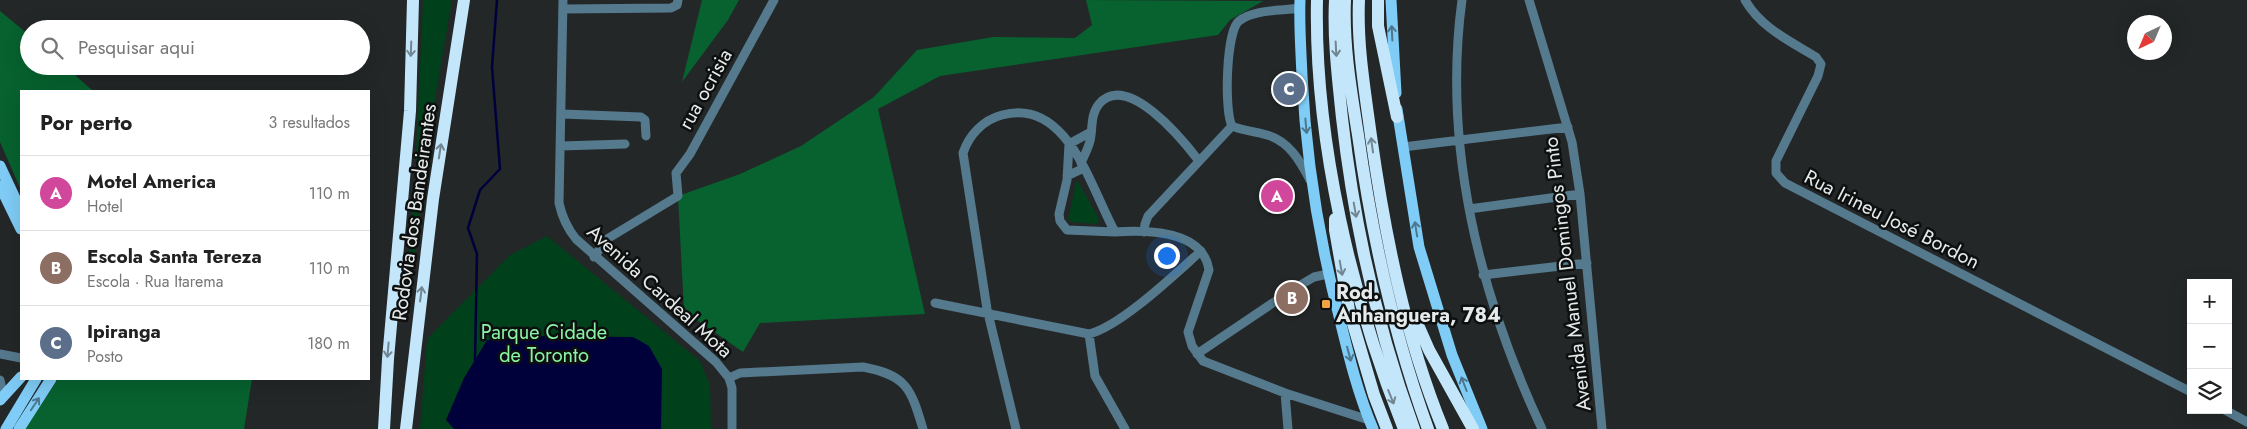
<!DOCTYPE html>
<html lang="pt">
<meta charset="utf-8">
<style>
body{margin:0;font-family:Jost,sans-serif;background:#f2f2f2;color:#222}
.controls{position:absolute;right:15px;bottom:15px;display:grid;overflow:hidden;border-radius:0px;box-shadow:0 5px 20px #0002}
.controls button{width:45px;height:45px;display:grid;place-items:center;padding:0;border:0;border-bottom:1px solid #e0e0e0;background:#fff;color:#222;font:25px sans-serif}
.compass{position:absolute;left:2127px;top:15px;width:45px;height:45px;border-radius:50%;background:#fff;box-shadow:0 5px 20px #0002;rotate:224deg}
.you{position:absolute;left:1166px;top:255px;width:18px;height:18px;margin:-12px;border:4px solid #fff;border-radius:50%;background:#1a73e8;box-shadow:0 0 0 8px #1a73e833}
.badge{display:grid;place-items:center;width:32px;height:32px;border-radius:50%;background:#805c30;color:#fff;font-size:16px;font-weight:700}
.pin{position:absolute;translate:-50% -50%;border:2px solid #fff;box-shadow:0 1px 5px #0006}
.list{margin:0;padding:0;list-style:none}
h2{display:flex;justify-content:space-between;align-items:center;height:65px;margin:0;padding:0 20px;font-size:21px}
h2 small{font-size:16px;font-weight:400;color:#767676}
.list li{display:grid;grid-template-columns:32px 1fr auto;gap:15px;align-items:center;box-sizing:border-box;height:75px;padding:0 20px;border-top:1px solid #e0e0e0}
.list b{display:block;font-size:19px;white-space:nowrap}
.list p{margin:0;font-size:16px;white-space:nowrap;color:#767676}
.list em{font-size:16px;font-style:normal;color:#767676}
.icon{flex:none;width:28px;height:28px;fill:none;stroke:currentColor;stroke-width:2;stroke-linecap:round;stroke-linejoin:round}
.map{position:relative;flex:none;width:2247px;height:429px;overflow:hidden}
.search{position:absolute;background:#fff;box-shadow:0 5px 20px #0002;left:20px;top:20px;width:350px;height:55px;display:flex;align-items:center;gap:12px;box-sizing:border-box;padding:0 18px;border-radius:28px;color:#767676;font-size:19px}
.panel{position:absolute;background:#fff;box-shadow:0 5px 20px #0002;left:20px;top:90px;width:350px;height:290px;border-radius:0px}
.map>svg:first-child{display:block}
</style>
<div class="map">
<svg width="2247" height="429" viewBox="0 0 2247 429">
<rect width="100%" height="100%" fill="#232728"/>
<!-- green -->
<path fill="#00411b" d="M423 0H452L436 93 411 280 406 279 414 198Z
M1077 180 1099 219 1097 224 1071 222 1068 219Z
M547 236 700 361 710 385 711 429H420L427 339 510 255Z"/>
<!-- forest -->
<path fill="#07622f" d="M702 0H739L728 20 682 82Z
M1086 0 1263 1 1230 20 1218 35 940 76 878 109 925 314 760 323 743 352 684 311 678 196 740 174 801 146 874 97 917 50 993 37 1075 38 1092 25Z
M0 11 29 35V66H65L93 91H21V190L0 142Z
M58 379H252L244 429H25Z"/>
<!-- water -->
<path fill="#00003b" d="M529 336 633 337 649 346 662 369 661 429H454L446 420 464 378 487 340Z"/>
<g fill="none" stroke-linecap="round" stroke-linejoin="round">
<!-- stream -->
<path stroke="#00003b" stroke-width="2.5" d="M475 360 477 254 468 228 480 190 500 169 492 67 497 0"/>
<!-- minor -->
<path stroke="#55798d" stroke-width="9" d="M563 0 559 203C562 217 567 228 576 239L716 362 729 378 732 388V429
M1462 0C1442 147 1480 296 1542 429
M1529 0 1572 142 1580 194 1602 429
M1745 0C1761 28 1790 41 1816 57L1821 64 1818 76 1776 161V173L1785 183 2191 392
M1300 8C1282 11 1254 9 1239 21 1226 31 1224 111 1232 126 1243 131 1255 131 1267 135 1289 141 1300 161 1310 180
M563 9 671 8 677 5 678 0
M562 114 641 117 645 120 646 136
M1091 132 1069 144 1067 180 1059 214 1060 221 1067 230 1115 232
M561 146 625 144
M1403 147 1568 127
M1081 163C1084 156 1088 149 1090 141 1093 129 1090 115 1099 104 1127 71 1183 140 1199 161
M1067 176 1084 168
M1469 209 1580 194
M1144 232 1145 224 1148 216 1232 126
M594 257 607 239 678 196 676 173 690 154 774 0
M1483 275 1587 263
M935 303 1089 334C1121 326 1175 274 1201 251
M1089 334 1095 376 1125 429
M0 354 21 358
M1197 354 1292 290 1314 277 1328 274
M729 378 740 373 863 367C907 375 911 389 923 429
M0 380 2 389 0 400
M1285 393 1288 429
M2225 410 2247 422
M1016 429 987 309 963 153C969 135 983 120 1002 115 1068 97 1091 189 1115 232 1146 230 1203 230 1209 270L1188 332 1192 346 1203 361 1285 393 1369 420"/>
<!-- major -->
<path stroke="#7fccf6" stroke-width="11" d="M1300 0C1299 25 1301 51 1302 76 1306 159 1319 240 1340 320 1349 357 1358 394 1373 429
M1391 0 1396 93
M1397 109 1419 247 1452 355 1482 429
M0 166 21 211
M0 186 21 229
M0 400 21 377
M6 429 36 379
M19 429 51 379"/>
<!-- highway -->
<path stroke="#c3e6fa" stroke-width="12" d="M1317 0C1314 139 1352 300 1404 429
M1335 0C1333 39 1338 79 1342 118 1354 224 1377 328 1414 429
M1345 0C1343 45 1351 91 1358 135 1372 236 1393 333 1428 429
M1359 0C1357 46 1365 91 1371 136 1385 235 1405 336 1443 429
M1378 0V26L1397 117
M1335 219V230L1349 310 1374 395 1387 429
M1414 316 1429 350 1473 429
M384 429 388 359 410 111 413 0
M406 429 433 199 464 0"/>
</g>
<!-- one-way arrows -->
<defs><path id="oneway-shaft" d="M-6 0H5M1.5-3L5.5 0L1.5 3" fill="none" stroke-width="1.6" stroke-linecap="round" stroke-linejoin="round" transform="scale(1.25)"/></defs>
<g stroke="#4c778e">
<use href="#oneway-shaft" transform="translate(1392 33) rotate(-93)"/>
<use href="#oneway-shaft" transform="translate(1306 126) rotate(85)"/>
<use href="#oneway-shaft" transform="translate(1416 229) rotate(-99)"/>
<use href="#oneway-shaft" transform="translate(1349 354) rotate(75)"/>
<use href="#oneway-shaft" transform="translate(1464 384) rotate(-111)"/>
<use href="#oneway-shaft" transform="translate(35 404) rotate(-56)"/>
</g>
<g stroke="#728691">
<use href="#oneway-shaft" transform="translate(411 49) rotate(92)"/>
<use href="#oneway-shaft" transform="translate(1336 49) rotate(87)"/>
<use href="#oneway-shaft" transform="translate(1372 145) rotate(-98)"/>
<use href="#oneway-shaft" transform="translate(440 151) rotate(-81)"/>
<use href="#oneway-shaft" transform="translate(1355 210) rotate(80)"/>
<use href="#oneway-shaft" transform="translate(1341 268) rotate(80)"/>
<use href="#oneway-shaft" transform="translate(421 294) rotate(-83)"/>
<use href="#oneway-shaft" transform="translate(388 350) rotate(95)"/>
<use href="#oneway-shaft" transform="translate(1391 397) rotate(68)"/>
</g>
<!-- markers -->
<rect fill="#f3a442" stroke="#0e1010" stroke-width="2" x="1321" y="299" width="10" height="10" rx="2.5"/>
<g text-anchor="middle" stroke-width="5" stroke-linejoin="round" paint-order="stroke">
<!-- street labels -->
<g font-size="20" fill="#e7eaea" stroke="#0e1010">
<text transform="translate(705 89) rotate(-61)" y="7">rua ocrisia</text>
<text transform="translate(414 212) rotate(-82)" y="7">Rodovia dos Bandeirantes</text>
<text transform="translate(1892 219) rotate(27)" y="7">Rua Irineu José Bordon</text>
<text transform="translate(1567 274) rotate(-97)" y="7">Avenida Manuel Domingos Pinto</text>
<text transform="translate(660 291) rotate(42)" y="7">Avenida Cardeal Mota</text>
</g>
<!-- poi labels -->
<g font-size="20" font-weight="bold" fill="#e7eaea" stroke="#0e1010" text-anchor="start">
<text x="1336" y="299">Rod.<tspan x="1336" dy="23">Anhanguera, 784</tspan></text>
</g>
<!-- park labels -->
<g font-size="20" fill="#8bf3a6" stroke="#0e1010">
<text x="544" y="339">Parque Cidade<tspan x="544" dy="23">de Toronto</tspan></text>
</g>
</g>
</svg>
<div class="controls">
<button>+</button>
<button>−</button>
<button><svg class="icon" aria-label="layers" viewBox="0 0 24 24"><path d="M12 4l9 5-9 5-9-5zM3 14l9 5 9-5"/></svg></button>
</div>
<svg class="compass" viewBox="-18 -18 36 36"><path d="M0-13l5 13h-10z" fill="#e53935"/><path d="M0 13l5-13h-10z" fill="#767676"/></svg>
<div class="you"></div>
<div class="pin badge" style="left:1277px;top:196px;background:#d1479c">A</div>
<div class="pin badge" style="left:1292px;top:298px;background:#8d6e63">B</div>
<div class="pin badge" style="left:1289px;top:89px;background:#5c6f8a">C</div>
<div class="search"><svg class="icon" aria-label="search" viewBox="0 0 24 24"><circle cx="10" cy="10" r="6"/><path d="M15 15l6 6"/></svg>Pesquisar aqui</div>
<section class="panel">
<h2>Por perto<small>3 resultados</small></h2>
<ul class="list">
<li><span class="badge" style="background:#d1479c">A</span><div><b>Motel America</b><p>Hotel</p></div><em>110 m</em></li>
<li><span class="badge" style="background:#8d6e63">B</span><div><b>Escola Santa Tereza</b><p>Escola · Rua Itarema</p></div><em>110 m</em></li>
<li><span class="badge" style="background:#5c6f8a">C</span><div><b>Ipiranga</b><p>Posto</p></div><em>180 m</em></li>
</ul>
</section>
</div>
